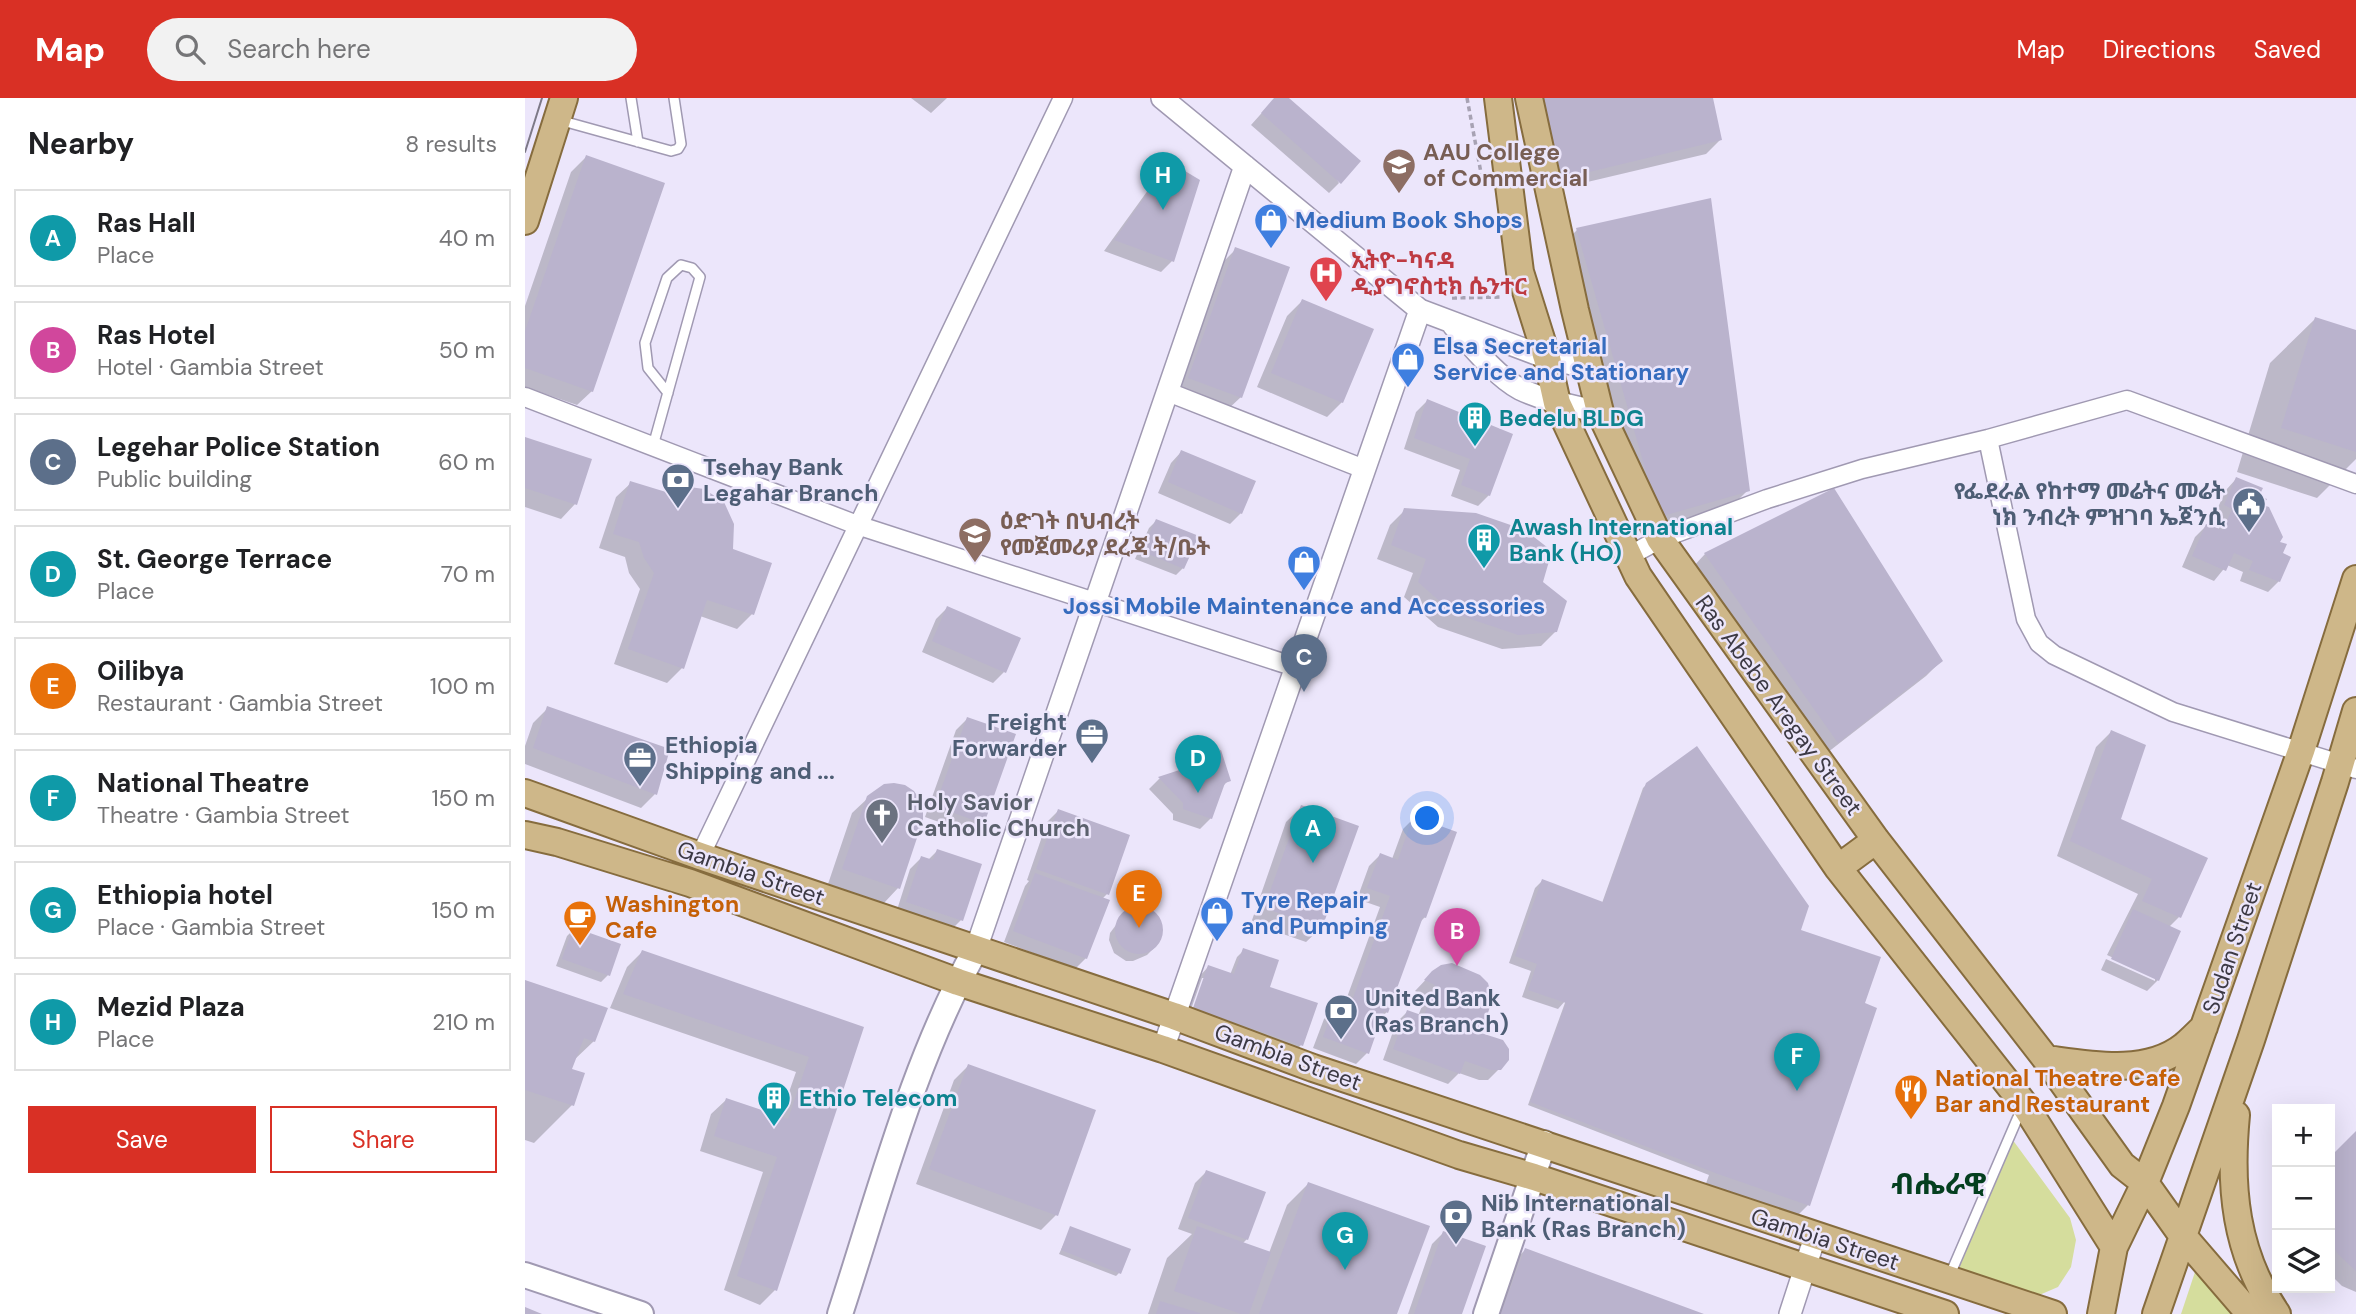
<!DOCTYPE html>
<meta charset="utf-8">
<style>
body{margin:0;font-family:"DM Sans","Noto Sans Ethiopic",sans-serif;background:#f2f2f2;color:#202124}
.controls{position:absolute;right:21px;bottom:21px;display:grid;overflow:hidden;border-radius:0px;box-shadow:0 7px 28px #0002}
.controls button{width:63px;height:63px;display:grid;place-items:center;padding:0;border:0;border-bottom:2px solid #e0e0e0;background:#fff;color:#202124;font:35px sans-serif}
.you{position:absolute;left:903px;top:721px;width:24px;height:24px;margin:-18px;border:5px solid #fff;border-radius:50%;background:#1a73e8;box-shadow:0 0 0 10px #1a73e833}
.badge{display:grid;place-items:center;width:46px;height:46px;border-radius:50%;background:#d93025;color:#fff;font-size:23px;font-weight:700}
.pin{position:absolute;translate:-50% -58px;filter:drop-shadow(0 2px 4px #0008)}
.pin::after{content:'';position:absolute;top:37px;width:24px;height:21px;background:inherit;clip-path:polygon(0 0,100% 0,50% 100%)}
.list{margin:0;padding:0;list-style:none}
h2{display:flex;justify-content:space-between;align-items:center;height:91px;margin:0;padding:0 28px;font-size:30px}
h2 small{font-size:23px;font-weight:400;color:#757577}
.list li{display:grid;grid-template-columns:46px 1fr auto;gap:21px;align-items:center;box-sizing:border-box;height:98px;margin:0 14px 14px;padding:0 14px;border:2px solid #e0e0e0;border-radius:0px}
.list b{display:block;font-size:26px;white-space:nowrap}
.list p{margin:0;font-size:23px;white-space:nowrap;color:#757577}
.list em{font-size:23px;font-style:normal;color:#757577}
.actions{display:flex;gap:14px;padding:21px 28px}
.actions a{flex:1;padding:16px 0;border:2px solid #d93025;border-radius:0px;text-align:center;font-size:24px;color:#d93025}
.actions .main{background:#d93025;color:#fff}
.icon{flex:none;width:38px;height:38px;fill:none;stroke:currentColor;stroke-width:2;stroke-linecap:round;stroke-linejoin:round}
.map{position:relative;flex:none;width:1831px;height:1216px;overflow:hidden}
header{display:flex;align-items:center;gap:42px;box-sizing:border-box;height:98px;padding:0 35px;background:#d93025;color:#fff}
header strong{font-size:33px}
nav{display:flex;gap:38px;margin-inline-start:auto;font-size:24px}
.search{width:490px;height:63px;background:#f2f2f2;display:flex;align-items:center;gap:18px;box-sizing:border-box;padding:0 24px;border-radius:38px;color:#757577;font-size:26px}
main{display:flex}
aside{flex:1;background:#fff}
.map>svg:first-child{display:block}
</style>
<header>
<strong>Map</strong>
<div class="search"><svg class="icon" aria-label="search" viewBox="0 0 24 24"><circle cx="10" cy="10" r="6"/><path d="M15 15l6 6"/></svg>Search here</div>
<nav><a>Map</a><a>Directions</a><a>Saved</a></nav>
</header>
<main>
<aside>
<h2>Nearby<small>8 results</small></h2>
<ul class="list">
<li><span class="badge" style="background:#0f9aa8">A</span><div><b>Ras Hall</b><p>Place</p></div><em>40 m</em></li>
<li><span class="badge" style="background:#d1479c">B</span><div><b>Ras Hotel</b><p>Hotel · Gambia Street</p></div><em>50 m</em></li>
<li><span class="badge" style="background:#5c6f8a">C</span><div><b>Legehar Police Station</b><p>Public building</p></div><em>60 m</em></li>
<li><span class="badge" style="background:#0f9aa8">D</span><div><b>St. George Terrace</b><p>Place</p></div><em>70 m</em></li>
<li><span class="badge" style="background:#e8710a">E</span><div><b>Oilibya</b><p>Restaurant · Gambia Street</p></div><em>100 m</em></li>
<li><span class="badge" style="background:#0f9aa8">F</span><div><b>National Theatre</b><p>Theatre · Gambia Street</p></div><em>150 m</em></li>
<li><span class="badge" style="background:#0f9aa8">G</span><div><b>Ethiopia hotel</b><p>Place · Gambia Street</p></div><em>150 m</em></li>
<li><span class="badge" style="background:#0f9aa8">H</span><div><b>Mezid Plaza</b><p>Place</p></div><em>210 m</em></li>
</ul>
<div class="actions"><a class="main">Save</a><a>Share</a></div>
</aside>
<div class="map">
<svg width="1831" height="1216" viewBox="0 0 1831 1216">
<rect width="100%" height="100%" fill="#ece6fb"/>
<!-- green -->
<path fill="#d5dd9d" d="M1487 1041 1545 1120 1551 1142 1546 1169 1533 1189 1512 1198 1430 1174Z
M1670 1174 1706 1216H1656Z"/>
<!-- shadow -->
<path fill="#0003" fill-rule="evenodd" d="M386 0H422L406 15Z
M750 0H762L814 85 804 95 726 27Z
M999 0H1186L1195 42 1181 56 1020 94Z
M61 59 67 293 52 307 0 289V208L46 74Z
M645 66 647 163 636 174 579 153 634 77Z
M1052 132 1223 392 1208 407 1120 432 1037 147Z
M711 151 716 299 701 313 649 295 696 166Z
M777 203 817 304 802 319 732 289 762 218Z
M1790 221 1831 234V361L1792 400 1712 374 1745 265Z
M902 303 986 337 964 397 953 408 926 398 935 372 879 351 891 314Z
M0 340 50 406 36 421 0 409Z
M656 354 716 415 705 426 633 395 646 365Z
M1711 381 1732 399 1753 445 1756 456 1754 483 1743 494 1715 483 1718 474 1702 467 1689 483 1657 469 1670 439 1681 428 1693 432 1698 422 1689 418 1701 392Z
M106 385 227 516 212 531 175 518 157 570 142 585 89 566 115 491 104 475 100 459 74 450 91 399Z
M880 412 1016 485 1031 533 1016 548 977 551 913 529 879 499 888 475 852 461 865 427Z
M631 423 658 470 651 477 610 461 624 430Z
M1180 456 1416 563 1401 578 1298 658 1166 471Z
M422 510 479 574 468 585 397 554 411 521Z
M23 610 130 696 116 710 0 666V648L8 625Z
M442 621 458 725 447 736 400 719 431 632Z
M1586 634 1593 722 1654 819 1643 830 1633 882 1622 893 1576 872 1581 861 1630 883V879L1582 857 1613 796 1532 758 1571 649Z
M678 660 704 682 696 690 686 720 675 731 648 722V716L624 691 634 681 669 669Z
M1122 686 1338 906 1283 1107 1269 1121 1179 1091 1184 1077 1003 1007 1041 902 1033 911 997 899 1006 873 984 865 1010 790 1017 783 1077 805 1118 690Z
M343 700 373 790 359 805 303 786 327 715Z
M776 709 796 830 781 844 726 825 761 724Z
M533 713 582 796 577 801 561 860 550 871 479 844 500 788 504 783 502 782 522 724Z
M889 720 900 819 894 825 862 914 854 921 842 955 831 966 788 950 799 921 810 911 817 913 855 809 832 801 844 768 855 757 867 761 878 731Z
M412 753 436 822 425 833 371 815 385 771 396 760 403 762Z
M614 810 621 811 633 820 637 835 630 849 622 857 608 863H601L589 855 584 842 585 835 600 815Z
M49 831 83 877 76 884 31 868 42 838Z
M719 852 743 888 776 947 765 958 658 921 673 880 683 869 705 877 712 859ZM677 880H680L667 918 664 917Z
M117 854 337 930 250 1192 235 1207 199 1192 238 1074 175 1053 186 1016 201 1002 255 1020 271 974 85 910 102 869Z
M908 874 953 936 975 970 963 982H954L934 975 923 986 858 962 871 925 882 914 893 918 901 898 890 893Z
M0 884 69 943 48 963 45 972 47 1007 9 1045 0 1042Z
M443 968 531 1117 516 1132 391 1086 429 982Z
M1831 1035V1194L1817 1188 1805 1176V1061Z
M681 1074 722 1141 717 1146 744 1155 762 1107 783 1086 871 1216H623L642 1160 667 1136 653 1131 670 1085Z
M546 1130 594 1175 591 1178 534 1156Z
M918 1135 935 1216H883L907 1146Z
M1000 1152 1175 1216H963L979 1173Z"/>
<!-- building -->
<path fill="#bab3cd" d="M749 0H764L836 63 816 86 736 15Z
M1017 0H1188L1197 42 1035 81Z
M61 57 140 85 68 294 0 270V233Z
M645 64 675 82 649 164 589 142Z
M1186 100 1225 393 1134 419 1051 130Z
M710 149 765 169 717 300 663 280Z
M777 201 849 231 818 305 746 275Z
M1790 219 1831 232V354L1756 330Z
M902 301 988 336 965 398 936 387 945 361 889 340Z
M0 339 67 361 52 407 0 390Z
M656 352 731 383 717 416 643 384Z
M1711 379 1738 390 1734 398 1742 401 1738 407 1744 409 1758 439 1755 444 1762 446 1758 455 1766 459 1755 484 1724 472 1728 463 1709 455 1701 473 1667 458 1681 426 1698 432 1707 411 1699 407Z
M105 383 141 394 157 388 179 391 199 404 209 426 208 451 247 465 229 517 182 502 159 571 103 551 129 475 119 460 114 444 88 436Z
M1309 390 1418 563 1313 645 1179 455Z
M879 410 951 415 1000 432 1027 453 1018 484 1042 503 1032 534 993 537 928 515 893 484 901 461 866 447Z
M631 421 674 438 659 471 616 453Z
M422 508 496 540 481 575 407 543Z
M22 608 145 651 132 697 8 650Z
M442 619 491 636 459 726 410 708Z
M1586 632 1621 647 1596 721 1683 760 1656 820 1617 803 1627 781 1545 743Z
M1172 648 1284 808 1276 832 1356 859 1340 905 1352 910 1285 1108 1193 1076 1005 1004 1041 905 1003 892 1012 866 990 858 1017 781 1078 804 1121 685Z
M696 652 706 683 700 685 687 721 658 711V705L633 679 679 664 677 659Z
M369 685 380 687 389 693 395 702 398 712V722L375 791 317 771 342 698 359 686Z
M776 707 834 728 797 830 739 810Z
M533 711 605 737 584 797 511 771Z
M888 718 932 734 901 820 898 819 863 915 859 913 844 956 798 939 809 908 823 914 865 798 842 790 855 755 873 762Z
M412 751 457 766 438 823 381 804 396 758 408 762Z
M510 775 585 802 562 861 488 833Z
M590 832a24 24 0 1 1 48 0a24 24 0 1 1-48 0Z
M1608 811 1656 833 1634 883 1586 861Z
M48 829 96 846 85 878 37 861Z
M718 850 754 862 745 889 793 905 778 948 668 910 683 867 709 876Z
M117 852 339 929 252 1193 212 1178 252 1059 189 1038 201 1000 263 1021 284 959 98 896Z
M927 865 955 877 963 885 966 896V906L956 935 978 942 984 951V962L976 972H966L940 963 935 976 868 951 882 912 899 918 910 887 899 882 907 873 916 867Z
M0 882 83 910 70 944 59 940 47 971 60 975 49 1008 0 992Z
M443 966 571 1012 533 1118 404 1071Z
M1831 1033V1173L1813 1156 1805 1142V1064L1809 1055Z
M681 1072 741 1094 723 1142 663 1120Z
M783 1084 905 1128 872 1216H734Z
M545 1128 606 1151 596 1176 536 1152Z
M672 1128 746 1154 724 1216H716L649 1193Z
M918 1133 961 1148 937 1216H889Z
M1000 1150 1179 1216H976Z
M635 1203 675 1215V1216H631Z
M0 1209 17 1216H0Z"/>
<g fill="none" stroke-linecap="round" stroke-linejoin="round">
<!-- service casing -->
<g stroke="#a099b2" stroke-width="12">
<path id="service" d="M106 0 113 44
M34 22 146 53 153 51 156 46 149 0
M128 348 175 179 167 170 156 167 142 180 120 245 123 270 143 295
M1424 1179 1496 1012"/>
</g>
<!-- minor casing -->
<g stroke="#a099b2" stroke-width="21">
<path id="minor" d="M643 294 839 371
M0 299 332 427 770 569
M1463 341 1501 521 1514 545 1529 557 1648 614 1831 671
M1104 458 1135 441 1242 401 1337 371 1463 341 1602 302 1831 386
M175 758 538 0"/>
</g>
<!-- tertiary casing -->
<g stroke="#a099b2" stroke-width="24">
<path id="tertiary" d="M637 0 895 212 1022 260 1064 270
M928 227C945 246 973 280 995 291 1020 303 1048 308 1075 314
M451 851 720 68
M638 951 895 212
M1265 1216 1290 1139"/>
</g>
<!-- secondary casing -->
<g stroke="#a099b2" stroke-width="28">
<path id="secondary" d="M0 1177 116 1216
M315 1216C355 1094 388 963 451 851
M961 1216 1019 1045"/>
</g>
<!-- primary casing -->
<g stroke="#866c3e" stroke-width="30">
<path id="primary" d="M973 0 995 174 1022 260 1032 305 1113 478 1313 770 1499 1006 1589 1149
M1004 0 1050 212 1075 314 1135 441 1351 742 1521 961 1597 1067 1620 1085 1657 1137 1725 1216
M0 123 39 0
M0 695 175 758 649 918 788 970 1528 1216
M0 737 32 744 165 785 433 884 638 951 934 1057 1009 1079 1420 1216
M1313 770 1351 742
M1521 961C1566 967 1621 978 1659 948 1666 942 1673 935 1679 929
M1711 1017C1704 1089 1710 1155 1752 1216
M1576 1216 1589 1149 1620 1085 1651 1008 1776 653 1831 481
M1631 1216 1726 942 1810 684 1831 613"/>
</g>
<!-- path -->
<path stroke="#a7a2b3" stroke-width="3.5" stroke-dasharray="5 3.5" stroke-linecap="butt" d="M942 0 959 91
M927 200 977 199"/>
<!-- service -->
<use href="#service" stroke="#fff" stroke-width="9"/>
<!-- minor -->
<use href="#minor" stroke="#fff" stroke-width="18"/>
<!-- tertiary -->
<use href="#tertiary" stroke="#fff" stroke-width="21"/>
<!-- secondary -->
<use href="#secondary" stroke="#fff" stroke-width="24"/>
<!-- primary -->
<use href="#primary" stroke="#ceb789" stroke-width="26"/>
<!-- tram -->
<path stroke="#7d7988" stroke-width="2" d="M0 54 17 0"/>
</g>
<!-- icons -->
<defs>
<g id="university-pin" transform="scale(1.75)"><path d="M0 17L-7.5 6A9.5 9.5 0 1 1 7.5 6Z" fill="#8d6e63" stroke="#ece6fb"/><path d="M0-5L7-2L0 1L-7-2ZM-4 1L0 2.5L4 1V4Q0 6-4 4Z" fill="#fff"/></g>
<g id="shop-pin" transform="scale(1.75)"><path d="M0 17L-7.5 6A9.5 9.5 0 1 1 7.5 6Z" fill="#3f7fe0" stroke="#ece6fb"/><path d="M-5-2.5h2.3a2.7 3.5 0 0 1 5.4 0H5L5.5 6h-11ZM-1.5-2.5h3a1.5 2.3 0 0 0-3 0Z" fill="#fff"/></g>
<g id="hospital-pin" transform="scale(1.75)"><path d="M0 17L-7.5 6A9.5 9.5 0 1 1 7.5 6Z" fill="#e0444e" stroke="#ece6fb"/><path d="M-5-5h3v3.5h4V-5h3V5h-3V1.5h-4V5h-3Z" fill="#fff"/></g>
<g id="building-pin" transform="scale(1.75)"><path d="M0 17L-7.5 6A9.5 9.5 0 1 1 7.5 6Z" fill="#0f9aa8" stroke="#ece6fb"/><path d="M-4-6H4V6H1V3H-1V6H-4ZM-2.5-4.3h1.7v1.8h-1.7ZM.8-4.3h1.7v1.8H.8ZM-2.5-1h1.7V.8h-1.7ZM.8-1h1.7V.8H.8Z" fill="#fff"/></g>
<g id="bank-pin" transform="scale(1.75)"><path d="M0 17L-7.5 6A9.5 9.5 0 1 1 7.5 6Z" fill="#5c6f8a" stroke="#ece6fb"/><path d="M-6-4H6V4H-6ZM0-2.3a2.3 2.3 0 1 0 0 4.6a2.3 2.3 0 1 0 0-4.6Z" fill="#fff"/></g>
<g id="civic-pin" transform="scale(1.75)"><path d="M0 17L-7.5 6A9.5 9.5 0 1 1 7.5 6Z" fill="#5c6f8a" stroke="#ece6fb"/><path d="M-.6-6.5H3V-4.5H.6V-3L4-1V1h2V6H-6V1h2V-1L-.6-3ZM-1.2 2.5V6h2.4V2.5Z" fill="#fff"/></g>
<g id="school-pin" transform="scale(1.75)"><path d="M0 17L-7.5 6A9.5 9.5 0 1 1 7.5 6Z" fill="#8d6e63" stroke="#ece6fb"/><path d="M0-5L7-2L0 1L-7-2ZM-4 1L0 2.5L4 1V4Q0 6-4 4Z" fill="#fff"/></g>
<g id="office-pin" transform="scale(1.75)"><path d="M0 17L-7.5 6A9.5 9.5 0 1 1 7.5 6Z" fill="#5c6f8a" stroke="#ece6fb"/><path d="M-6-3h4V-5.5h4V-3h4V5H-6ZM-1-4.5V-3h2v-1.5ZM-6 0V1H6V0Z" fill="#fff"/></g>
<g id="church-pin" transform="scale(1.75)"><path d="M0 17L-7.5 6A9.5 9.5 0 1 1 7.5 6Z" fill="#6b7280" stroke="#ece6fb"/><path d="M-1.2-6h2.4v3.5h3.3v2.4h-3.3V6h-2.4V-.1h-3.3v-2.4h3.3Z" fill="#fff"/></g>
<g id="cafe-pin" transform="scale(1.75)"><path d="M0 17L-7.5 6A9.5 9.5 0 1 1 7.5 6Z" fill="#e8710a" stroke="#ece6fb"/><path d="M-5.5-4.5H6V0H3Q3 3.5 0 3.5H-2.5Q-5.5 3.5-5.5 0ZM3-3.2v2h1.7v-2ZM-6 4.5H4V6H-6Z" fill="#fff"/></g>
<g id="restaurant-pin" transform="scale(1.75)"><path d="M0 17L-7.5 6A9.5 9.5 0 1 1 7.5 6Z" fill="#e8710a" stroke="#ece6fb"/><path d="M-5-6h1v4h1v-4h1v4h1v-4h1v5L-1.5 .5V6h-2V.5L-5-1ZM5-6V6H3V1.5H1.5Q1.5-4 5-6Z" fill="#fff"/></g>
</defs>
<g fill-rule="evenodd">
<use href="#university-pin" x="874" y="67"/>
<use href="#shop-pin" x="746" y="122"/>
<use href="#hospital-pin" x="801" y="175"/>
<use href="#shop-pin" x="883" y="261"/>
<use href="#building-pin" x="950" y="320"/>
<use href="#bank-pin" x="153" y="382"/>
<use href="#civic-pin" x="1724" y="406"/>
<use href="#school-pin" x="450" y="436"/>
<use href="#building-pin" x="959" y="442"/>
<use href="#shop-pin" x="779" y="464"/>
<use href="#office-pin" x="567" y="637"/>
<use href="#office-pin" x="115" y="660"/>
<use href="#church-pin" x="357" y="717"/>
<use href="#shop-pin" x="692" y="815"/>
<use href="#cafe-pin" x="55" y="819"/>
<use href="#bank-pin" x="816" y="913"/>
<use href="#restaurant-pin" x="1386" y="993"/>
<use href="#building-pin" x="249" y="1000"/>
<use href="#bank-pin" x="931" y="1118"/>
</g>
<g text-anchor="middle" stroke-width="5" stroke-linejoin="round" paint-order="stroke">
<!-- education labels -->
<g font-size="23" font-weight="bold" fill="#785e54" stroke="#ece6fb" text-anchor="start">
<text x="898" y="62">AAU College<tspan x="898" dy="26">of Commercial</tspan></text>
<text x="475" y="431">ዕድገት በህብረት<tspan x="475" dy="26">የመጀመሪያ ደረጃ ት/ቤት</tspan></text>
</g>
<!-- shop labels -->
<g font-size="23" font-weight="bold" fill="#366cbe" stroke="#ece6fb" text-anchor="start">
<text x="770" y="130">Medium Book Shops</text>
<text x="908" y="256">Elsa Secretarial<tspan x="908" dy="26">Service and Stationary</tspan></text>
<text x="779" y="516" text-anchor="middle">Jossi Mobile Maintenance and Accessories</text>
<text x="716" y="810">Tyre Repair<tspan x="716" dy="26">and Pumping</tspan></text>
</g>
<!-- health labels -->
<g font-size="23" font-weight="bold" fill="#be3a42" stroke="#ece6fb" text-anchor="start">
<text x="826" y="170">ኢትዮ-ካናዳ<tspan x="826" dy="26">ዲያግኖስቲክ ሴንተር</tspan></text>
</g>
<!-- culture labels -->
<g font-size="23" font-weight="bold" fill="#0d838f" stroke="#ece6fb" text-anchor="start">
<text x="974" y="328">Bedelu BLDG</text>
<text x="984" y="437">Awash International<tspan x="984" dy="26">Bank (HO)</tspan></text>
<text x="274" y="1008">Ethio Telecom</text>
</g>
<!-- service labels -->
<g font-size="23" font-weight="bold" fill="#4e5e75" stroke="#ece6fb" text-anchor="start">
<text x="178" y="377">Tsehay Bank<tspan x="178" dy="26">Legahar Branch</tspan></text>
<text x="1700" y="401" text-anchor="end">የፌደራል የከተማ መሬትና መሬት<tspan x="1700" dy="26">ነክ ንብረት ምዝገባ ኤጀንሲ</tspan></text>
<text x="542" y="632" text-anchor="end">Freight<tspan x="542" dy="26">Forwarder</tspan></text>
<text x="140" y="655">Ethiopia<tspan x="140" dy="26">Shipping and ...</tspan></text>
<text x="840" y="908">United Bank<tspan x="840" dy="26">(Ras Branch)</tspan></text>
<text x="956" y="1113">Nib International<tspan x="956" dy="26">Bank (Ras Branch)</tspan></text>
</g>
<!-- street labels -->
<g font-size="23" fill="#3c3944" stroke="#ece6fb">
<text transform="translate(1254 607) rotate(54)" y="8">Ras Abebe Aregay Street</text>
<text transform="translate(226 775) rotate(19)" y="8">Gambia Street</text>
<text transform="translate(1707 850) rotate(-71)" y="8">Sudan Street</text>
<text transform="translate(763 959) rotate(20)" y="8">Gambia Street</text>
<text transform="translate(1300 1141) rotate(18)" y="8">Gambia Street</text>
</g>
<!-- worship labels -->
<g font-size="23" font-weight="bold" fill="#5b616d" stroke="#ece6fb" text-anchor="start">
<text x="382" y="712">Holy Savior<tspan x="382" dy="26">Catholic Church</tspan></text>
</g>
<!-- food labels -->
<g font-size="23" font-weight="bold" fill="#c56008" stroke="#ece6fb" text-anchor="start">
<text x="80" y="814">Washington<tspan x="80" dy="26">Cafe</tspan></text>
<text x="1410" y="988">National Theatre Cafe<tspan x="1410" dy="26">Bar and Restaurant</tspan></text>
</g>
<!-- district labels -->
<g font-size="30" font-weight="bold" fill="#043f1f" stroke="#ece6fb">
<text x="1414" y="1096">ብሔራዊ</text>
</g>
</g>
</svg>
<div class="controls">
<button>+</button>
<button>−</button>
<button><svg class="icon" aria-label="layers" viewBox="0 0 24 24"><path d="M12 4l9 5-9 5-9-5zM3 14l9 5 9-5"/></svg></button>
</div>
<div class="you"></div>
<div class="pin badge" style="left:788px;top:765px;background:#0f9aa8">A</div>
<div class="pin badge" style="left:932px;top:868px;background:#d1479c">B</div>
<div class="pin badge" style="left:779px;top:594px;background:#5c6f8a">C</div>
<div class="pin badge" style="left:673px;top:695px;background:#0f9aa8">D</div>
<div class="pin badge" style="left:614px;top:830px;background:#e8710a">E</div>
<div class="pin badge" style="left:1272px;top:993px;background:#0f9aa8">F</div>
<div class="pin badge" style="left:820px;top:1172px;background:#0f9aa8">G</div>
<div class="pin badge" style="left:638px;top:112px;background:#0f9aa8">H</div>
</div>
</main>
